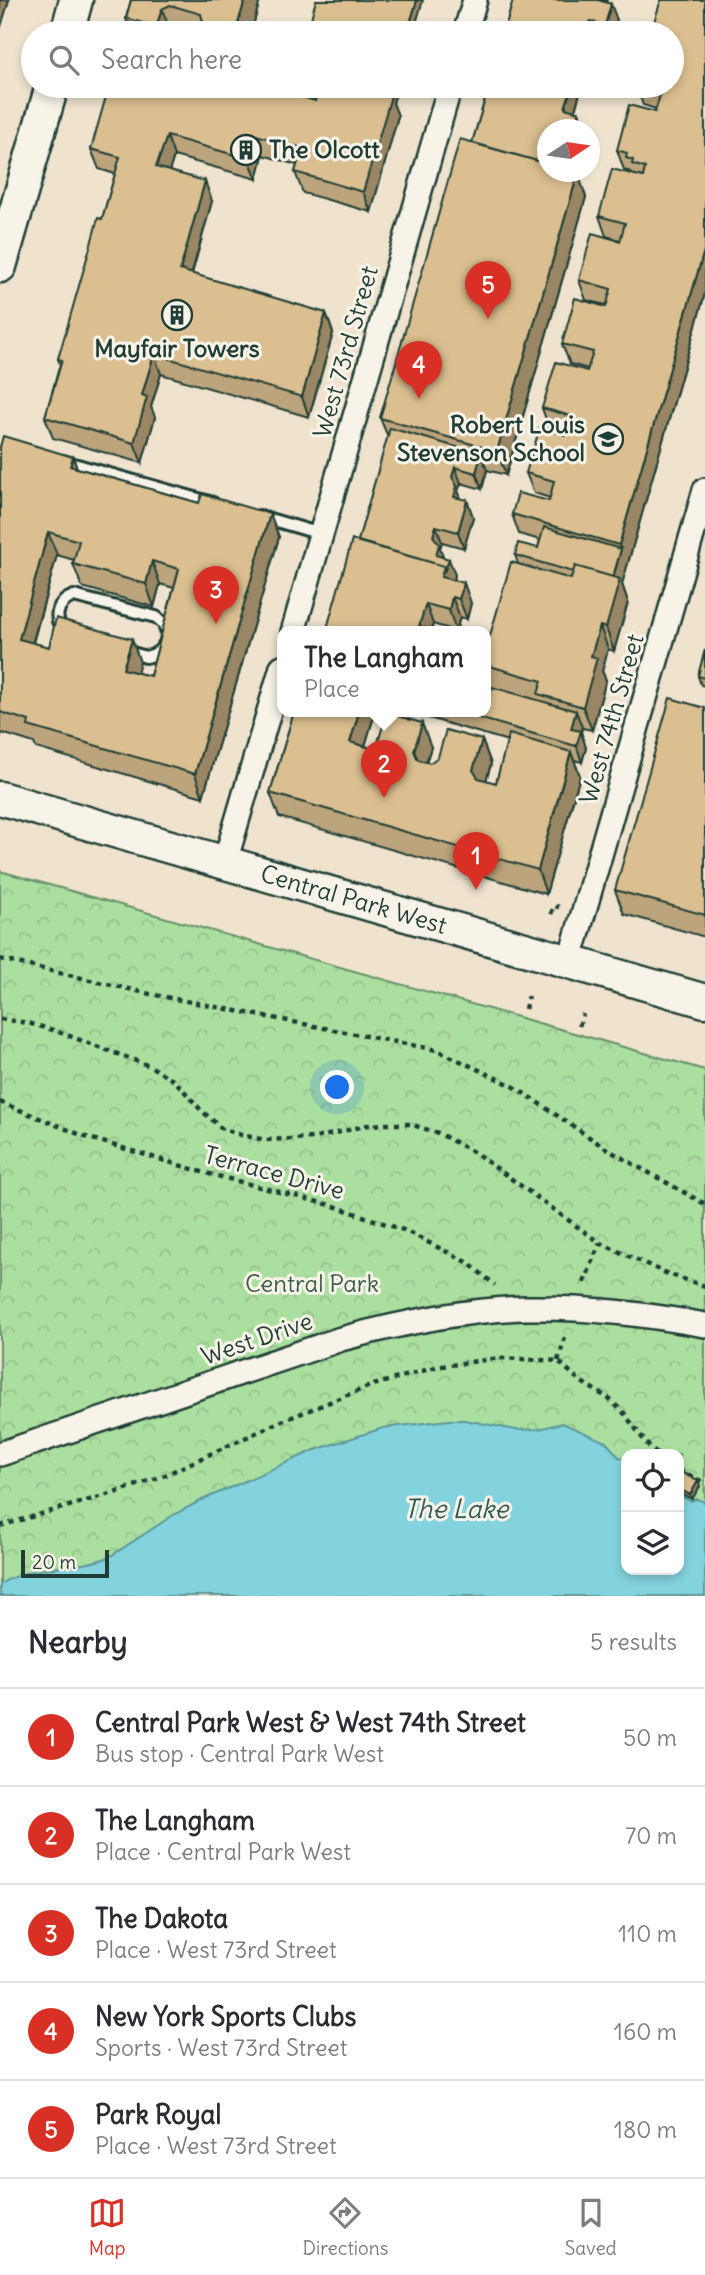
<!DOCTYPE html>
<meta charset="utf-8">
<style>
body{margin:0;font-family:Delius,sans-serif;background:#f2f2f3;color:#2b2b33}
.controls{position:absolute;right:21px;bottom:21px;display:grid;overflow:hidden;border-radius:14px;box-shadow:0 4px 10px #0003}
.controls button{width:63px;height:63px;display:grid;place-items:center;padding:0;border:0;border-bottom:2px solid #e1e1e2;background:#fff;color:#2b2b33;font:35px sans-serif}
.compass{position:absolute;left:537px;top:119px;width:63px;height:63px;border-radius:50%;background:#fff;box-shadow:0 4px 10px #0003;rotate:77deg}
.scale{position:absolute;left:21px;bottom:18px;width:88px;box-sizing:border-box;padding-left:7px;border:4px solid #1f3d34;border-top:0;font-size:19px;line-height:24px;white-space:nowrap;color:#1f3d34;-webkit-text-stroke:5px #f7f3e8;paint-order:stroke}
.you{position:absolute;left:338px;top:1088px;width:24px;height:24px;margin:-18px;border:5px solid #fff;border-radius:50%;background:#1a73e8;box-shadow:0 0 0 10px #1a73e833}
.badge{display:grid;place-items:center;width:46px;height:46px;border-radius:50%;background:#d93025;color:#fff;font-size:23px;font-weight:700}
.pin{position:absolute;translate:-50% -58px;filter:drop-shadow(0 2px 4px #0008)}
.pin::after{content:'';position:absolute;top:37px;width:24px;height:21px;background:inherit;clip-path:polygon(0 0,100% 0,50% 100%)}
.popup{position:absolute;left:277px;top:626px;width:214px;height:91px;box-sizing:border-box;display:grid;place-content:center;border-radius:14px;background:#fff;filter:drop-shadow(0 2px 5px #0005);font-size:23px;white-space:nowrap;color:#7c7c81}
.popup b{font-size:26px;color:#2b2b33}
.popup::after{content:'';position:absolute;left:50%;top:100%;margin-left:-14px;border:14px solid transparent;border-top-color:#fff}
.list{margin:0;padding:0;list-style:none}
h2{display:flex;justify-content:space-between;align-items:center;height:91px;margin:0;padding:0 28px;font-size:30px}
h2 small{font-size:23px;font-weight:400;color:#7c7c81}
.list li{display:grid;grid-template-columns:46px 1fr auto;gap:21px;align-items:center;box-sizing:border-box;height:98px;padding:0 28px;border-top:2px solid #e1e1e2}
.list b{display:block;font-size:26px;white-space:nowrap}
.list p{margin:0;font-size:23px;white-space:nowrap;color:#7c7c81}
.list em{font-size:23px;font-style:normal;color:#7c7c81}
.icon{flex:none;width:38px;height:38px;fill:none;stroke:currentColor;stroke-width:2;stroke-linecap:round;stroke-linejoin:round}
.map{position:relative;flex:none;width:705px;height:1596px;overflow:hidden}
.search{position:absolute;background:#fff;box-shadow:0 4px 10px #0003;left:21px;right:21px;top:21px;height:77px;display:flex;align-items:center;gap:18px;box-sizing:border-box;padding:0 24px;border-radius:38px;color:#7c7c81;font-size:26px}
.sheet{height:581px;background:#fff}
nav{display:flex;justify-content:space-around;align-items:center;box-sizing:border-box;height:98px;border-top:2px solid #e1e1e2;background:#fff;font-size:19px;color:#7c7c81}
nav a{display:grid;justify-items:center;gap:4px}
nav .on{color:#d93025}
.map>svg:first-child{display:block}
</style>
<div class="map">
<svg width="705" height="1596" viewBox="0 0 705 1596">
<defs>
<pattern id="park-crowns" width="20" height="18" patternUnits="userSpaceOnUse" patternTransform="scale(1.75)"><rect width="20" height="18" fill="#abdfa0"/><path d="M2 6a3 3 0 1 1 6 0M12 15a3 3 0 1 1 6 0" fill="none" stroke="#93c08a"/></pattern>
</defs>
<rect width="100%" height="100%" fill="#efe3ce"/>
<filter id="ink" filterUnits="userSpaceOnUse"><feTurbulence type="fractalNoise" baseFrequency=".0143" numOctaves="2"/><feDisplacementMap in="SourceGraphic" scale="14" xChannelSelector="R" yChannelSelector="G"/><feConvolveMatrix kernelMatrix="1 2 1 2 8 2 1 2 1" color-interpolation-filters="sRGB"/></filter>
<g filter="url(#ink)">
<!-- park -->
<path fill="url(#park-crowns)" stroke="#658e6a" stroke-width="2" fill-rule="evenodd" d="M0 871 705 1070V1596H0ZM626 1454H679V1570H626Z"/>
<!-- water -->
<path fill="#83d3de" stroke="#5b979a" stroke-width="2" d="M449 1420H465L516 1430 539 1429 562 1423 606 1442 619 1457 626 1459V1570H679V1495L690 1501 697 1499 705 1502V1596H0V1584C33 1563 74 1571 109 1557L175 1514 202 1500 315 1450 383 1428Z"/>
<g fill="none" stroke-linecap="round" stroke-linejoin="round">
<!-- lane casing -->
<g stroke="#1f3d34" stroke-width="16">
<path id="lane" d="M63 461 213 503
M259 516 321 534
M74 596 156 617C175 630 167 653 146 657L67 634C52 621 55 603 74 596Z"/>
</g>
<!-- street casing -->
<g stroke="#1f3d34" stroke-width="28">
<path id="street" d="M465 33 475 0
M293 632 450 86
M225 862 282 667
M569 963 705 490
M0 1454 341 1339C401 1323 463 1310 525 1308 585 1307 646 1314 705 1325"/>
</g>
<!-- secondary casing -->
<g stroke="#1f3d34" stroke-width="37">
<g id="secondary">
<path d="M67 33 76 0"/>
<path d="M0 266 52 86"/>
<path id="s1" d="M0 798 705 1001"/>
</g>
</g>
<!-- path -->
<path stroke="#1f3d34" stroke-width="4.5" stroke-dasharray="5 5" stroke-linecap="butt" d="M551 914 554 906 559 907
M0 959 150 994 437 1050 513 1086 610 1151 705 1204
M525 1009 528 996
M0 1019 28 1023 53 1030 150 1066 176 1082 201 1110 221 1128 241 1135 265 1140 316 1138 368 1125 387 1124H410L438 1133 477 1154 600 1243 668 1274 705 1286
M579 1026 583 1014
M0 1102 86 1137 202 1172 334 1206 406 1231 467 1262 495 1285
M584 1283 600 1243
M558 1361 566 1334
M679 1470 705 1483
M0 1526 117 1492 163 1476 277 1423 370 1386 436 1367 499 1358 558 1361 580 1381 608 1398 624 1413 650 1448 657 1454"/>
<!-- lane -->
<use href="#lane" stroke="#f7f3e8" stroke-width="10"/>
<!-- street -->
<use href="#street" stroke="#f7f3e8" stroke-width="23"/>
<!-- secondary -->
<use href="#secondary" stroke="#f7f3e8" stroke-width="32"/>
</g>
<!-- wall -->
<path fill="#bca47c" stroke="#1f3d34" stroke-width="2" fill-rule="evenodd" d="M131 0H260L251 33H193L179 29 171 33H124L127 22 126 18Z
M513 0H607L606 3 617 20 613 33H504Z
M705 0V293L622 584 628 602 614 651 608 649 602 671 606 680 592 730 582 728 581 732 586 748 582 762 574 760 580 776 546 894 279 817 270 793 294 712H372L374 716 365 746 370 748 431 747 426 762 430 763 482 740 491 764 486 781 496 783 508 741 408 712H486L492 687H490L486 674V650L518 564 515 555 538 548 540 540 519 534 512 514 549 501 550 498 534 493 526 473 566 433 549 428 542 408 587 371 588 369 570 364 562 344 606 305 586 300 579 280 620 241V240L606 236 599 216 632 174 631 172 624 170 617 150 655 112 656 109 643 105 636 86H672L655 33H658L654 22Z
M309 26 413 33H312Z
M282 86 281 91 315 101 317 93 314 92 311 86H398L393 103 398 116 371 212 303 193 295 172 297 165 263 155 257 179 174 156 169 171 212 201 192 274 326 313 333 333 309 417 161 374 151 407 155 417 142 463 53 438 45 417 60 364 58 359 102 219 115 174 99 169 91 149Z
M489 86H601L598 94 581 89 575 111 585 128V130H548V172L586 197 506 475 487 470 482 489 461 483 458 491 461 499 467 500 473 517 464 548 442 542 440 548 443 557 455 575 453 580 471 603 467 619 460 617 456 631 433 624 326 632 358 541 388 437 380 418 472 143Z
M0 447 73 457 77 468 199 503 270 514 279 537 203 797 36 748 34 743 2 733 0 738ZM57 555 74 560 73 564 82 587 154 607 160 584 174 588 150 676 137 673 140 662 49 647 33 643Z
M705 650V686L701 685 698 676Z
M705 708V937L624 914 615 890Z
M679 1471 700 1486 692 1499 679 1493Z"/>
<!-- shaded-wall -->
<path fill="#998665" stroke="#1f3d34" stroke-width="2" d="M0 0H9L0 30Z
M245 0H260L251 33H235Z
M417 0H423L413 33H407Z
M611 4 617 20 613 33H607L605 25Z
M162 9 171 33H159L156 27Z
M590 21 595 33H587Z
M270 86H282L277 108 270 87Z
M392 86H398L393 103 398 116 371 212 363 192Z
M572 86H580L581 89 571 124 565 108Z
M595 86H601L598 94Z
M579 112 585 128V130H574Z
M256 135 263 155 257 179 249 159Z
M167 136 174 156 164 188 156 167Z
M578 173 586 197 506 475 497 451Z
M205 181 212 201 187 290 180 270Z
M705 247V293L622 584 628 602 614 651 606 628 612 583 621 549 619 545Z
M326 313 333 333 309 417 302 397Z
M154 354 161 374 151 407 155 417 142 463 134 443 142 395Z
M481 454 487 470 482 489 476 473Z
M73 457 81 479 70 466Z
M455 467 461 483 458 491 463 503 454 497 452 477Z
M467 500 473 517 464 548 458 532Z
M270 514 279 537 203 797 195 774Z
M436 526 442 542 440 548 445 561 436 555 433 536Z
M48 532 57 555 27 662 19 639Z
M449 559 455 575 449 597 441 577 444 566Z
M152 561 160 584 154 607 146 584Z
M464 583 471 603 467 619 459 599Z
M452 597 460 617 456 631 449 610Z
M426 604 433 624 431 632 419 626Z
M600 626 608 649 602 671 606 680 592 730 583 707 591 656Z
M132 639 140 662 132 692 123 669Z
M576 711 582 727 581 732 586 748 582 762 571 729Z
M359 712H372L374 716 359 766 350 742Z
M422 723 431 747 422 775 414 751Z
M482 740 491 764 482 794 473 770Z
M571 752 580 776 546 894 538 870Z
M698 1481 700 1486 692 1499 690 1495Z"/>
<!-- building -->
<path fill="#dbbf90" stroke="#1f3d34" stroke-width="2" fill-rule="evenodd" d="M131 0H245L235 33H202L204 25 201 14 170 5 162 9 156 27 126 18Z
M316 0H417L407 33H324L325 31 309 26Z
M513 0H598L611 4 605 25 590 21 587 33H504Z
M661 0H705V247L619 545 512 514 518 493 549 501 554 481 526 473 540 427 565 435 571 416 542 408 556 362 587 371 593 352 562 344 575 298 606 307 611 289 579 280 592 233 620 241 625 223 599 216 612 169 643 177 645 168 632 164 633 160 626 158 627 153 617 150 629 105 655 112 661 92 639 86H672V33H661L663 25 654 22Z
M127 22 167 33H124Z
M109 86H270V87L315 101 320 86H353L391 96 363 192 295 172 302 148 256 135 249 159 167 136 156 167 205 181 180 270 326 313 302 397 154 354 142 395 147 397 134 443 45 417 62 360 58 359 91 244 98 218 102 219 120 157 91 149Z
M353 86H392L389 96Z
M489 86H572L565 108 579 112 574 130H568L560 127 559 130H548V164L472 143Z
M460 139 548 164V172H572L578 173 497 451 380 418Z
M390 428 481 454 476 473 455 467 452 477 457 486 454 497 467 500 458 532 436 526 433 536 439 544 436 555 449 559 445 570 444 566 358 541Z
M3 436 73 457 70 466 199 503 202 494 270 514 195 774 28 726 29 721 0 712V447ZM48 532 79 541 73 564 146 584 152 561 179 569 150 676 123 669 132 639 56 618 49 647 19 639Z
M544 527 621 549 613 577 575 566 573 572 515 555 518 543 538 548Z
M352 540 444 566 441 577 464 583 459 599 452 597 449 610 426 604 419 626 440 632H326Z
M511 562 571 579 575 566 620 579 606 628 600 626 591 656 597 658 583 707 538 694 542 681 486 665V650Z
M705 650V678L698 676Z
M492 687 576 711 571 729 581 731 576 746 458 712H486V702H488Z
M670 698 705 708V915L615 890Z
M294 712H359L350 742 370 748 378 742 387 713 422 723 414 751 418 760 430 763 438 757 446 730 482 740 473 770 478 778 496 783 509 734 571 752 538 870 270 793Z
M679 1471 698 1481 690 1495 679 1489Z"/>
</g>
<!-- icons -->
<defs>
<g id="building-ring" transform="scale(1.575)"><circle r="9.5" fill="#f7f3e8" stroke="#1f3d34" stroke-width="1.5"/><path d="M-4-6H4V6H1V3H-1V6H-4ZM-2.5-4.3h1.7v1.8h-1.7ZM.8-4.3h1.7v1.8H.8ZM-2.5-1h1.7V.8h-1.7ZM.8-1h1.7V.8H.8Z" fill="#1f3d34"/></g>
<g id="school-ring" transform="scale(1.575)"><circle r="9.5" fill="#f7f3e8" stroke="#1f3d34" stroke-width="1.5"/><path d="M0-5L7-2L0 1L-7-2ZM-4 1L0 2.5L4 1V4Q0 6-4 4Z" fill="#1f3d34"/></g>
</defs>
<g fill-rule="evenodd">
<use href="#building-ring" x="246" y="150"/>
<use href="#building-ring" x="177" y="315"/>
<use href="#school-ring" x="608" y="439"/>
</g>
<g text-anchor="middle" stroke-width="6" stroke-linejoin="round" paint-order="stroke">
<!-- poi labels -->
<g font-size="24" font-weight="bold" fill="#1f3d34" stroke="#f7f3e8" text-anchor="start">
<text x="269" y="158">The Olcott</text>
<text x="177" y="357" text-anchor="middle">Mayfair Towers</text>
<text x="585" y="433" text-anchor="end">Robert Louis<tspan x="585" dy="28">Stevenson School</tspan></text>
</g>
<!-- street labels -->
<g font-size="24" fill="#1f3d34" stroke="#f7f3e8">
<text transform="translate(346 352) rotate(-74)" y="8">West 73rd Street</text>
<text transform="translate(612 719) rotate(-74)" y="8">West 74th Street</text>
<text dy="8" stroke="none"><textPath href="#s1" startOffset="368">Central Park West</textPath></text>
<text transform="translate(274 1173) rotate(15)" y="8">Terrace Drive</text>
<text transform="translate(257 1339) rotate(-19)" y="8">West Drive</text>
</g>
<!-- park labels -->
<g font-size="24" fill="#3b5d4a" stroke="#f7f3e8">
<text x="312" y="1292">Central Park</text>
</g>
<!-- water labels -->
<g font-size="26" font-style="italic" fill="#335b56" stroke="#f7f3e8">
<text x="456" y="1518">The Lake</text>
</g>
</g>
</svg>
<div class="controls">
<button><svg class="icon" aria-label="locate" viewBox="0 0 24 24"><circle cx="12" cy="12" r="6"/><path d="M12 2v4M12 18v4M2 12h4M18 12h4"/></svg></button>
<button><svg class="icon" aria-label="layers" viewBox="0 0 24 24"><path d="M12 4l9 5-9 5-9-5zM3 14l9 5 9-5"/></svg></button>
</div>
<svg class="compass" viewBox="-18 -18 36 36"><path d="M0-13l5 13h-10z" fill="#e53935"/><path d="M0 13l5-13h-10z" fill="#7c7c81"/></svg>
<div class="scale">20 m</div>
<div class="you"></div>
<div class="pin badge" style="left:476px;top:890px">1</div>
<div class="pin badge" style="left:384px;top:798px">2</div>
<div class="popup"><b>The Langham</b>Place</div>
<div class="pin badge" style="left:216px;top:624px">3</div>
<div class="pin badge" style="left:419px;top:399px">4</div>
<div class="pin badge" style="left:488px;top:319px">5</div>
<div class="search"><svg class="icon" aria-label="search" viewBox="0 0 24 24"><circle cx="10" cy="10" r="6"/><path d="M15 15l6 6"/></svg>Search here</div>
</div>
<section class="sheet">
<h2>Nearby<small>5 results</small></h2>
<ul class="list">
<li><span class="badge">1</span><div><b>Central Park West &amp; West 74th Street</b><p>Bus stop · Central Park West</p></div><em>50 m</em></li>
<li><span class="badge">2</span><div><b>The Langham</b><p>Place · Central Park West</p></div><em>70 m</em></li>
<li><span class="badge">3</span><div><b>The Dakota</b><p>Place · West 73rd Street</p></div><em>110 m</em></li>
<li><span class="badge">4</span><div><b>New York Sports Clubs</b><p>Sports · West 73rd Street</p></div><em>160 m</em></li>
<li><span class="badge">5</span><div><b>Park Royal</b><p>Place · West 73rd Street</p></div><em>180 m</em></li>
</ul>
</section>
<nav>
<a class="on"><svg class="icon" aria-label="map" viewBox="0 0 24 24"><path d="M3 6l6-2 6 2 6-2v14l-6 2-6-2-6 2zM9 4v14M15 6v14"/></svg>Map</a>
<a><svg class="icon" aria-label="directions" viewBox="0 0 24 24"><path d="M12 3l9 9-9 9-9-9zM9 14v-3h6M13 9l2 2-2 2"/></svg>Directions</a>
<a><svg class="icon" aria-label="saved" viewBox="0 0 24 24"><path d="M7 4h10v16l-5-4-5 4z"/></svg>Saved</a>
</nav>
